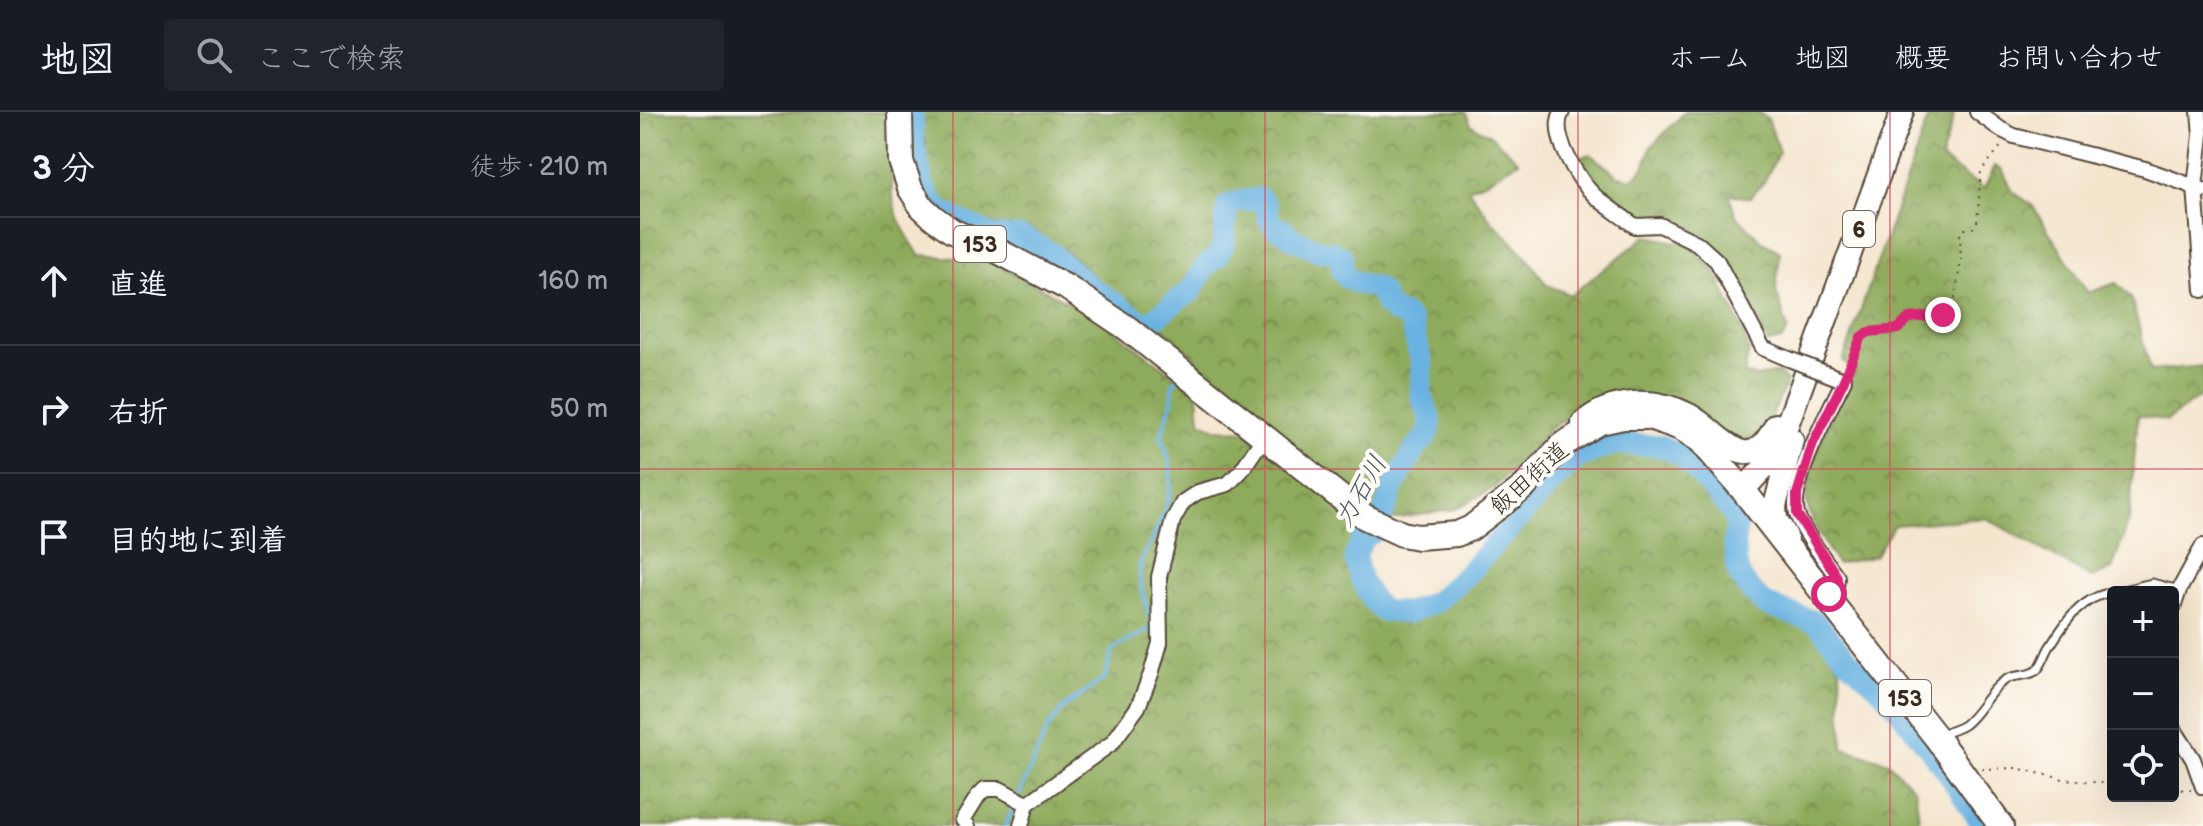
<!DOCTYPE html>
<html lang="ja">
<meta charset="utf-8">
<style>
body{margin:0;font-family:"Balsamiq Sans","Klee One",sans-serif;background:#20242c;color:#f1f3f6}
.controls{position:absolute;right:24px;bottom:24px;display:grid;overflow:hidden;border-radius:8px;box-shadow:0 8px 32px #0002}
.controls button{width:72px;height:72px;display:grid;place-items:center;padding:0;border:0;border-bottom:2px solid #363941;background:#171b24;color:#f1f3f6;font:40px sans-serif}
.stop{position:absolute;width:24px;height:24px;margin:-18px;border:6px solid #db2777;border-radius:50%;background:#fff}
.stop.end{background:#db2777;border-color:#fff;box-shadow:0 2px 8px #0008}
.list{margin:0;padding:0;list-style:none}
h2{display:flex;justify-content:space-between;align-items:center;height:104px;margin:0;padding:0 32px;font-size:34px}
h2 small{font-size:26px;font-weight:400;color:#9ea1a6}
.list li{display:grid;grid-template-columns:52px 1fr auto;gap:24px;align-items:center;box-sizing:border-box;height:128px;padding:0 32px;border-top:2px solid #363941}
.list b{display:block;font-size:30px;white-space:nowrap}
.list em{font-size:26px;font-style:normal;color:#9ea1a6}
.icon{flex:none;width:44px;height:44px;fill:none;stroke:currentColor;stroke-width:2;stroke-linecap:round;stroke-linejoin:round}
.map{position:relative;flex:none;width:1563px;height:714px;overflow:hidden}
header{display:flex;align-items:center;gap:48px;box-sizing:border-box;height:112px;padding:0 40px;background:#171b24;border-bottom:2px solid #363941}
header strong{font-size:38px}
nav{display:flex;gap:44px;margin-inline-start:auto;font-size:28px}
.search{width:560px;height:72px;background:#20242c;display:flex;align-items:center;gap:20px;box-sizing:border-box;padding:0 28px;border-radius:8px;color:#9ea1a6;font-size:30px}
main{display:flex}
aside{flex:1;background:#171b24}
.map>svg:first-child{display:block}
</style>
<header>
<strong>地図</strong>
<div class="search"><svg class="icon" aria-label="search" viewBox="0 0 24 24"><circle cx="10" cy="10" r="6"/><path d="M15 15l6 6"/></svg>ここで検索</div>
<nav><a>ホーム</a><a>地図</a><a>概要</a><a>お問い合わせ</a></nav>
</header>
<main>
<aside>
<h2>3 分<small>徒歩 · 210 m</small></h2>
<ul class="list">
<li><svg class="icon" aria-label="ahead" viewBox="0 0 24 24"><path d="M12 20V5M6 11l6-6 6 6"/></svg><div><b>直進</b></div><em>160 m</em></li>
<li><svg class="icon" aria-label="right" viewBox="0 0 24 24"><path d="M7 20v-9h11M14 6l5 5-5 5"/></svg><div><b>右折</b></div><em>50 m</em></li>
<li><svg class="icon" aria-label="arrive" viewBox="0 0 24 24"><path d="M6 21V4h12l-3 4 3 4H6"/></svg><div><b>目的地に到着</b></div></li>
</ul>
</aside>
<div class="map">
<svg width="1563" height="714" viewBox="0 0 1563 714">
<defs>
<pattern id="forest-crowns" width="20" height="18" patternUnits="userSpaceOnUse" patternTransform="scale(2)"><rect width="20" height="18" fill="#8eaa5c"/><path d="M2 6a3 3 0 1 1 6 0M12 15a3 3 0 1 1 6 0" fill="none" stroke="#758b4b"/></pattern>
</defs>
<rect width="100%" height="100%" fill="#fdfcf7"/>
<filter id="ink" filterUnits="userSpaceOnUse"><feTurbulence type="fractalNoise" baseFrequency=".0125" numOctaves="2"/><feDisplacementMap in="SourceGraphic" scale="16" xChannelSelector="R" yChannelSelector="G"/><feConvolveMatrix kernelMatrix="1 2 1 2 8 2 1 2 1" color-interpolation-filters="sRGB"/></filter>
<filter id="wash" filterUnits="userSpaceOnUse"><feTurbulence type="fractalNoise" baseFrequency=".006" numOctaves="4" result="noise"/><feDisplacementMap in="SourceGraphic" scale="32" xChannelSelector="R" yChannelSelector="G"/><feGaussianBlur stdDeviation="1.8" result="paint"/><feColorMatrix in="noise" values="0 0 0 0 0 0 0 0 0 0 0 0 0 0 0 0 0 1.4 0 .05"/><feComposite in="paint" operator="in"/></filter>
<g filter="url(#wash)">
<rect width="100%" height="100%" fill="#f4e5cd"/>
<!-- forest -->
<path fill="url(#forest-crowns)" stroke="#646a3d" stroke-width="2" d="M0 0H250C251 30 248 76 257 103 262 117 271 130 279 143L351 149 461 208 558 282 560 309 576 317 604 319 724 415 714 441 713 453 728 492 745 504 767 506 792 498 829 468 912 381 925 363 951 343 969 337 991 336 1025 343 1040 348 1057 361 1077 384 1089 408 1090 457 1110 489 1135 502 1168 512 1200 556 1203 636 1248 650 1275 678 1280 714H0Z
M279 0H826L831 13 849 22 879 49 848 68 828 77 850 107 887 145 907 173 931 183 1006 124 1048 132 1075 159 1102 216 1109 239 1104 262 1116 265 1139 261 1147 269 1125 320 1110 327 1093 330 975 288 940 297 910 317 854 376 815 397 749 408 727 398 554 255 555 245 519 213 518 203 495 198 459 169 430 142 389 116 360 114 345 110 312 97 299 88 291 74 284 55 286 31 280 16Z
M1045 0H1118L1128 7 1139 40 1124 70 1109 86 1089 82 1096 104 1123 130 1140 140 1136 178 1148 218 1141 228 1128 231 1118 207 1078 145 1029 101 1008 109 988 103 959 80 939 46 950 42 978 64 992 67 1004 56 1011 35Z
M1290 0H1315L1301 47 1344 77 1355 54 1362 57 1373 80 1392 93 1448 181 1476 171 1491 186 1511 259 1563 254V287L1559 285 1527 309 1498 303 1489 409 1472 457 1452 466 1346 406 1254 413 1235 444 1197 452C1186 433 1170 411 1167 389 1163 361 1199 287 1211 258L1203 249Z"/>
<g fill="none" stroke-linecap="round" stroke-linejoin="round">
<!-- stream -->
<path stroke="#69b2e1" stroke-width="4" d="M507 213 551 249 547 254
M379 683 408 616 423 596 465 566 472 538 513 515C509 499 497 471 500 455 501 445 508 435 513 426 530 392 539 361 521 325L532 289 533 272 537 267
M365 714 376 691"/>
<!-- river -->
<path stroke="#69b2e1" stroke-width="22" d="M272 0 274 33 284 77 300 99 352 124 382 125 411 141 445 171 507 213 539 187 550 180 565 155 577 145 584 131 587 94C596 88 609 89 620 86L627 95 628 105 632 112 637 117 644 118 652 126 680 139 692 140 702 145V158L707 166 720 172 737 176 742 182 746 193 754 200 765 204 770 209 782 250 781 282 790 306V316L785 327 777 334 753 375 741 409 733 421 724 425 715 445 721 467 732 488 743 499 767 501 795 490 827 462 914 368 938 346 973 332 1021 334 1044 345 1092 400 1097 413 1094 430 1096 449 1099 462 1109 477 1126 493 1176 510 1206 546 1247 583 1303 654 1343 714"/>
</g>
</g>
<g filter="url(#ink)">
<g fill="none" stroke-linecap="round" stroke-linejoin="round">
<!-- lane casing -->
<g stroke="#574638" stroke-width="11">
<path id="lane" d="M1474 480 1512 471 1539 478
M1301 622C1308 620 1318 617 1324 613 1341 600 1349 577 1367 567 1376 562 1389 565 1397 558 1403 552 1405 543 1409 536 1425 510 1441 485 1473 480"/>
</g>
<!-- street casing -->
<g stroke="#574638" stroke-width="18">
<path id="street" d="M922 0C909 22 938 68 955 84 967 95 982 104 995 114L1020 113 1057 131 1077 149 1123 236 1149 247
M1337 0 1360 17 1374 24 1505 57 1563 78
M1559 0 1561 23 1555 75 1563 178
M1186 484 1196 475 1197 465C1186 449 1162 419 1157 402 1149 371 1190 297 1204 268L1198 266
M1533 496 1539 478 1563 434
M1533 616 1553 647 1563 675
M328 714 323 708 338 684 345 677H360L387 692
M381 714 387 692 472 631 498 595 511 562 520 531 519 465 533 408 543 390 558 380 588 372 601 359 624 325"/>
</g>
<!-- primary casing -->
<g stroke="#574638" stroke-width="26">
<path id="primary" d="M943 311C971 286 1016 285 1049 303 1082 321 1106 371 1136 313
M1103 378 1132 347 1144 321 1262 0
M1146 424 1136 407 1135 394 1152 328"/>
</g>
<!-- highway casing -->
<g stroke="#574638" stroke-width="28">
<path id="highway" d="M260 0 261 49 270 76 282 95 294 106 312 119 356 138 426 175 487 216 725 405 762 422 778 425 817 422 831 416 885 374 922 333 960 310 983 305H1009L1041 316 1060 328 1103 378 1296 625 1361 714"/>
</g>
<!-- path -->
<path stroke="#574638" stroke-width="2" stroke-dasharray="2 6" stroke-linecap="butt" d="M1209 255 1221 225 1229 220 1258 217 1269 206 1309 203 1313 199 1321 148 1320 123 1325 117 1333 116 1337 111 1341 59 1362 33
M1342 657 1376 656 1423 667 1473 672
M1533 677 1552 678"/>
<!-- lane -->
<use href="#lane" stroke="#fff" stroke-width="7"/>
<!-- street -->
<use href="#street" stroke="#fff" stroke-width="14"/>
<!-- primary -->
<use href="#primary" stroke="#fff" stroke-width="22"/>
<!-- highway -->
<use href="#highway" stroke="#fff" stroke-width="24"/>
<!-- street-bridge casing -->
<g stroke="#574638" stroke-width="18" stroke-linecap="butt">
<path id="street-bridge" d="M1149 247 1198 266"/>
</g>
<!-- street-bridge -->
<use href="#street-bridge" stroke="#fff" stroke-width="14"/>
</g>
</g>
<g fill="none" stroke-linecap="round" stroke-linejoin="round" filter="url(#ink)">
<!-- route -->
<path stroke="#db2777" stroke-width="10" d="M1189 482 1196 475 1197 465 1157 402V382L1173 331 1204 268 1221 225 1229 220 1258 217 1269 206 1303 203"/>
</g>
<!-- grid -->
<path fill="none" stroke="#d1495b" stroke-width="2" stroke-opacity="0.55" d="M313 0V714M625 0V714M938 0V714M1250 0V714M0 357H1563"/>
<g text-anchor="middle" stroke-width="8" stroke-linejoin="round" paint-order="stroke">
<!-- shield labels -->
<g fill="#fdfcf7" stroke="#75695f" stroke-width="2">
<rect x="1203" y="99" width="32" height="36" rx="6"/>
<rect x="314" y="114" width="52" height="36" rx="6"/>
<rect x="1239" y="568" width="52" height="36" rx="6"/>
</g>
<g font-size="22" font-weight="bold" fill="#3b2a1e">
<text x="1219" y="125">6</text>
<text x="340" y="140">153</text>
<text x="1265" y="594">153</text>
</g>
<!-- street labels -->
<g font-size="24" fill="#3b2a1e" stroke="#fdfcf7">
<text transform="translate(889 366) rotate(-42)" y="8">飯田街道</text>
</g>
<!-- water labels -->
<g font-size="26" font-style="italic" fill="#4b5a62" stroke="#fdfcf7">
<text transform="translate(720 379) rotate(-60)" y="9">力石川</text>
</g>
</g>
</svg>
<div class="controls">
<button>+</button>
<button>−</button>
<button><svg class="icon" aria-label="locate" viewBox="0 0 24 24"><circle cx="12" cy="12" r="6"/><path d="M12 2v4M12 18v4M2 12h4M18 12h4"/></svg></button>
</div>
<div class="stop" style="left:1189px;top:482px"></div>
<div class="stop end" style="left:1303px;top:203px"></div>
</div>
</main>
